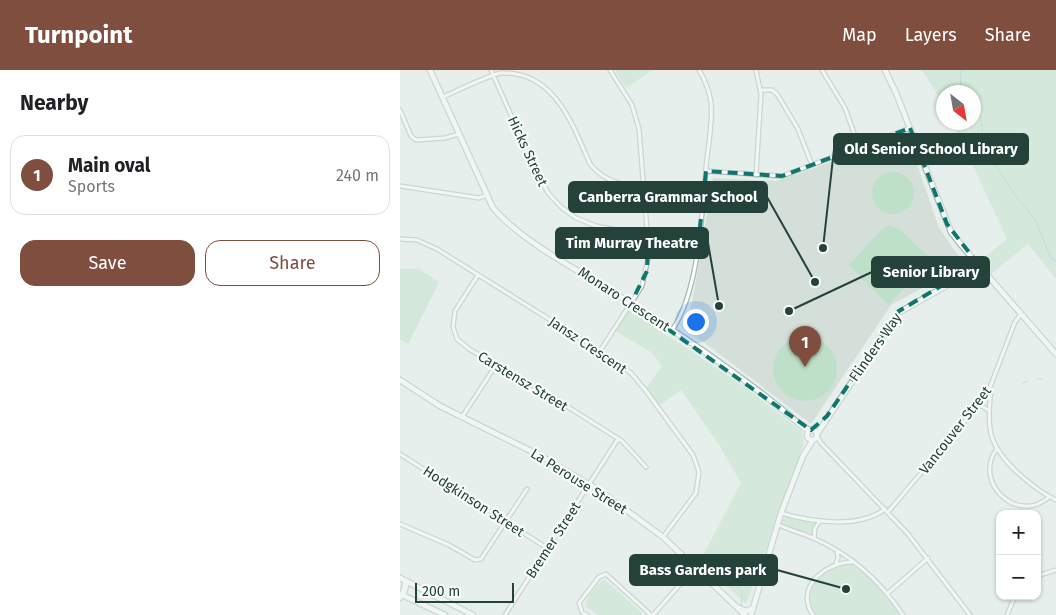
<!DOCTYPE html>
<meta charset="utf-8">
<style>
body{margin:0;font-family:"Fira Sans",sans-serif;background:#f6f6f6;color:#202124}
.controls{position:absolute;right:15px;bottom:15px;display:grid;overflow:hidden;border-radius:10px;box-shadow:0 1px 4px #0004}
.controls button{width:45px;height:45px;display:grid;place-items:center;padding:0;border:0;border-bottom:1px solid #e0e0e0;background:#fff;color:#202124;font:25px sans-serif}
.compass{position:absolute;left:536px;top:15px;width:45px;height:45px;border-radius:50%;background:#fff;box-shadow:0 1px 4px #0004;rotate:149deg}
.scale{position:absolute;left:15px;bottom:12px;width:99px;box-sizing:border-box;padding-left:5px;border:2px solid #24423a;border-top:0;font-size:14px;line-height:18px;white-space:nowrap;color:#24423a;-webkit-text-stroke:4px #f7fbf9;paint-order:stroke}
.you{position:absolute;left:295px;top:251px;width:18px;height:18px;margin:-12px;border:4px solid #fff;border-radius:50%;background:#1a73e8;box-shadow:0 0 0 8px #1a73e833}
.badge{display:grid;place-items:center;width:32px;height:32px;border-radius:50%;background:#7f4e3f;color:#fff;font-size:16px;font-weight:700}
.pin{position:absolute;translate:-50% -41px;filter:drop-shadow(0 1px 2px #0008)}
.pin::after{content:'';position:absolute;top:26px;width:18px;height:15px;background:inherit;clip-path:polygon(0 0,100% 0,50% 100%)}
.list{margin:0;padding:0;list-style:none}
h2{display:flex;justify-content:space-between;align-items:center;height:65px;margin:0;padding:0 20px;font-size:21px}
h2 small{font-size:16px;font-weight:400;color:#757577}
.list li{display:grid;grid-template-columns:32px 1fr auto;gap:15px;align-items:center;box-sizing:border-box;height:80px;margin:0 10px 10px;padding:0 10px;border:1px solid #e0e0e0;border-radius:15px}
.list b{display:block;font-size:19px;white-space:nowrap}
.list p{margin:0;font-size:16px;white-space:nowrap;color:#757577}
.list em{font-size:16px;font-style:normal;color:#757577}
.actions{display:flex;gap:10px;padding:15px 20px}
.actions a{flex:1;padding:11px 0;border:1px solid #7f4e3f;border-radius:15px;text-align:center;font-size:18px;color:#7f4e3f}
.actions .main{background:#7f4e3f;color:#fff}
.map{position:relative;flex:none;width:656px;height:545px;overflow:hidden}
header{display:flex;align-items:center;gap:30px;box-sizing:border-box;height:70px;padding:0 25px;background:#7f4e3f;color:#fff}
header strong{font-size:24px}
nav{display:flex;gap:28px;margin-inline-start:auto;font-size:18px}
main{display:flex}
aside{flex:1;background:#fff}
.map>svg:first-child{display:block}
</style>
<header>
<strong>Turnpoint</strong>
<nav><a>Map</a><a>Layers</a><a>Share</a></nav>
</header>
<main>
<aside>
<h2>Nearby<small></small></h2>
<ul class="list">
<li><span class="badge">1</span><div><b>Main oval</b><p>Sports</p></div><em>240 m</em></li>
</ul>
<div class="actions"><a class="main">Save</a><a>Share</a></div>
</aside>
<div class="map">
<svg width="656" height="545" viewBox="0 0 656 545">
<rect width="100%" height="100%" fill="#e6efeb"/>
<!-- built -->
<path fill="#d4dfda" d="M507 65 539 158 565 195 491 235 411 354 305 273 285 261 293 228 313 108 377 111Z"/>
<!-- green -->
<path fill="#bfe0c8" d="M215 0H252L226 18Z
M522 0H656V209L628 174 590 205 579 192 607 169 553 53 574 52V22H544L543 33Z
M472 123a21 21 0 1 1 42 0a21 21 0 1 1-42 0Z
M489 155 499 159 530 188V193L488 235 449 195 480 161Z
M0 199H19L39 212 8 274 0 270Z
M229 240 344 316 402 362 404 375 346 534 300 491 341 413 319 375 281 320 260 335 246 318 262 296 251 282 215 261Z
M373 299a32 32 0 1 1 64 0a32 32 0 1 1-64 0Z
M386 447 415 452 413 465 383 456 382 450Z
M451 494 471 508 502 545H415C402 526 414 503 435 495 439 493 446 494 451 494Z
M205 510 241 542 242 545H198L186 537C184 529 198 512 205 510Z"/>
<g fill="none" stroke-linecap="round" stroke-linejoin="round">
<!-- stream -->
<path stroke="#8ec9d4" stroke-width="1" d="M560 22 561 0
M574 38 581 47 584 78 617 128 635 149 651 188 656 191
M637 309H642
M623 313 628 311
M334 492 331 510 342 521 341 538"/>
<!-- street casing -->
<g stroke="#a8b8b2" stroke-width="5.5">
<path id="street" d="M91 0 138 106 149 124 161 137 176 148 196 156 298 176
M422 0 445 38 459 77
M361 20H372L377 24 398 59 412 95
M43 27C61 19 80 9 100 3 155 0 173 56 190 94 205 112 221 115 243 117
M0 40 11 66 16 70 45 68 59 64
M306 101 382 106 510 58
M356 105 361 24 356 0
M0 116 79 128 87 125
M0 169 17 170 37 179 200 281 231 303 246 321 293 385 299 402 296 423 263 467
M78 205 55 241 53 257 57 269 69 279 144 322 222 371 246 397
M272 260C299 222 302 143 306 97 308 76 313 53 311 32 309 20 305 10 299 0
M200 281 242 216 249 184 239 59 232 35 210 0
M591 321C586 360 589 376 618 403 630 414 641 423 656 430
M576 337 582 336 588 340
M62 347 96 295
M417 366 421 373 508 464 570 545
M596 380C573 413 618 455 649 427
M0 384 147 478
M488 442 587 325 615 252 621 244
M381 443C411 452 459 459 485 439
M0 454 49 475 75 490 81 489
M377 454C389 460 402 463 413 468 450 484 481 512 503 545
M414 468 415 458 420 451
M81 489 127 419
M436 493 438 488 437 482
M637 506 656 500
M286 508 299 500
M488 523 528 488
M0 529 5 522 8 511 5 512 2 524
M105 545 218 369
M187 545 182 542 179 533 199 507 206 504 251 545
M253 545 284 510 291 494
M413 545C394 517 426 492 453 492
M607 545 615 526"/>
</g>
<!-- secondary casing -->
<g stroke="#a4bbb3" stroke-width="7">
<path id="secondary" d="M30 0 93 138C124 173 175 198 214 223 280 264 345 307 404 358L411 360
M485 0 496 23 551 162 562 176 656 284
M0 310 40 336 141 386 200 421 263 467 345 545
M407 365a5 5 0 1 1 10 0a5 5 0 1 1-10 0Z
M417 364 498 243 580 197
M0 508 73 545
M0 524 45 545
M339 538 346 541 352 539
M351 545 381 443 403 386 413 370"/>
</g>
<!-- street -->
<use href="#street" stroke="#fff" stroke-width="3"/>
<!-- secondary -->
<use href="#secondary" stroke="#fff" stroke-width="4.5"/>
</g>
<!-- marked area -->
<path d="M0 0H656V545H0ZM510 58 547 154 578 194 499 241 427 346 411 360 231 233 247 201 248 167 298 176 306 101 382 106Z" fill="#e6efeb" fill-opacity=".55" fill-rule="evenodd"/>
<path fill="none" stroke="#0f766e" stroke-width="4" stroke-dasharray="10 6" stroke-linejoin="round" d="M510 58 547 154 578 194 499 241 427 346 411 360 231 233 247 201 248 167 298 176 306 101 382 106Z"/>
<g text-anchor="middle" stroke-width="4.5" stroke-linejoin="round" paint-order="stroke">
<!-- street labels -->
<g font-size="14" fill="#24423a" stroke="#f7fbf9">
<text transform="translate(128 81) rotate(65)" y="5">Hicks Street</text>
<text transform="translate(224 229) rotate(33)" y="5">Monaro Crescent</text>
<text transform="translate(188 275) rotate(34)" y="5">Jansz Crescent</text>
<text transform="translate(475 277) rotate(-55)" y="5">Flinders Way</text>
<text transform="translate(123 311) rotate(31)" y="5">Carstensz Street</text>
<text transform="translate(555 360) rotate(-52)" y="5">Vancouver Street</text>
<text transform="translate(179 411) rotate(32)" y="5">La Perouse Street</text>
<text transform="translate(74 431) rotate(33)" y="5">Hodgkinson Street</text>
<text transform="translate(153 470) rotate(-57)" y="5">Bremer Street</text>
</g>
</g>
<!-- callouts -->
<path fill="none" stroke="#24423a" stroke-width="2" d="M423 178L434 79M415 212L367 127M319 236L308 173M389 241L472 202M446 519L377 500"/>
<g fill="#24423a" stroke="#f7fbf9" stroke-width="2">
<circle cx="423" cy="178" r="5"/>
<circle cx="415" cy="212" r="5"/>
<circle cx="319" cy="236" r="5"/>
<circle cx="389" cy="241" r="5"/>
<circle cx="446" cy="519" r="5"/>
</g>
<g fill="#24423a" stroke="#24423a" stroke-width="2">
<rect x="434" y="64" width="194" height="30" rx="5"/>
<rect x="169" y="112" width="198" height="30" rx="5"/>
<rect x="156" y="158" width="152" height="30" rx="5"/>
<rect x="472" y="187" width="117" height="30" rx="5"/>
<rect x="230" y="485" width="147" height="30" rx="5"/>
</g>
<g font-size="15" text-anchor="middle" font-weight="bold" fill="#fff">
<text x="531" y="84">Old Senior School Library</text>
<text x="268" y="132">Canberra Grammar School</text>
<text x="232" y="178">Tim Murray Theatre</text>
<text x="531" y="207">Senior Library</text>
<text x="303" y="505">Bass Gardens park</text>
</g>
</svg>
<div class="controls">
<button>+</button>
<button>−</button>
</div>
<svg class="compass" viewBox="-18 -18 36 36"><path d="M0-13l5 13h-10z" fill="#e53935"/><path d="M0 13l5-13h-10z" fill="#757577"/></svg>
<div class="scale">200 m</div>
<div class="you"></div>
<div class="pin badge" style="left:405px;top:297px">1</div>
</div>
</main>
